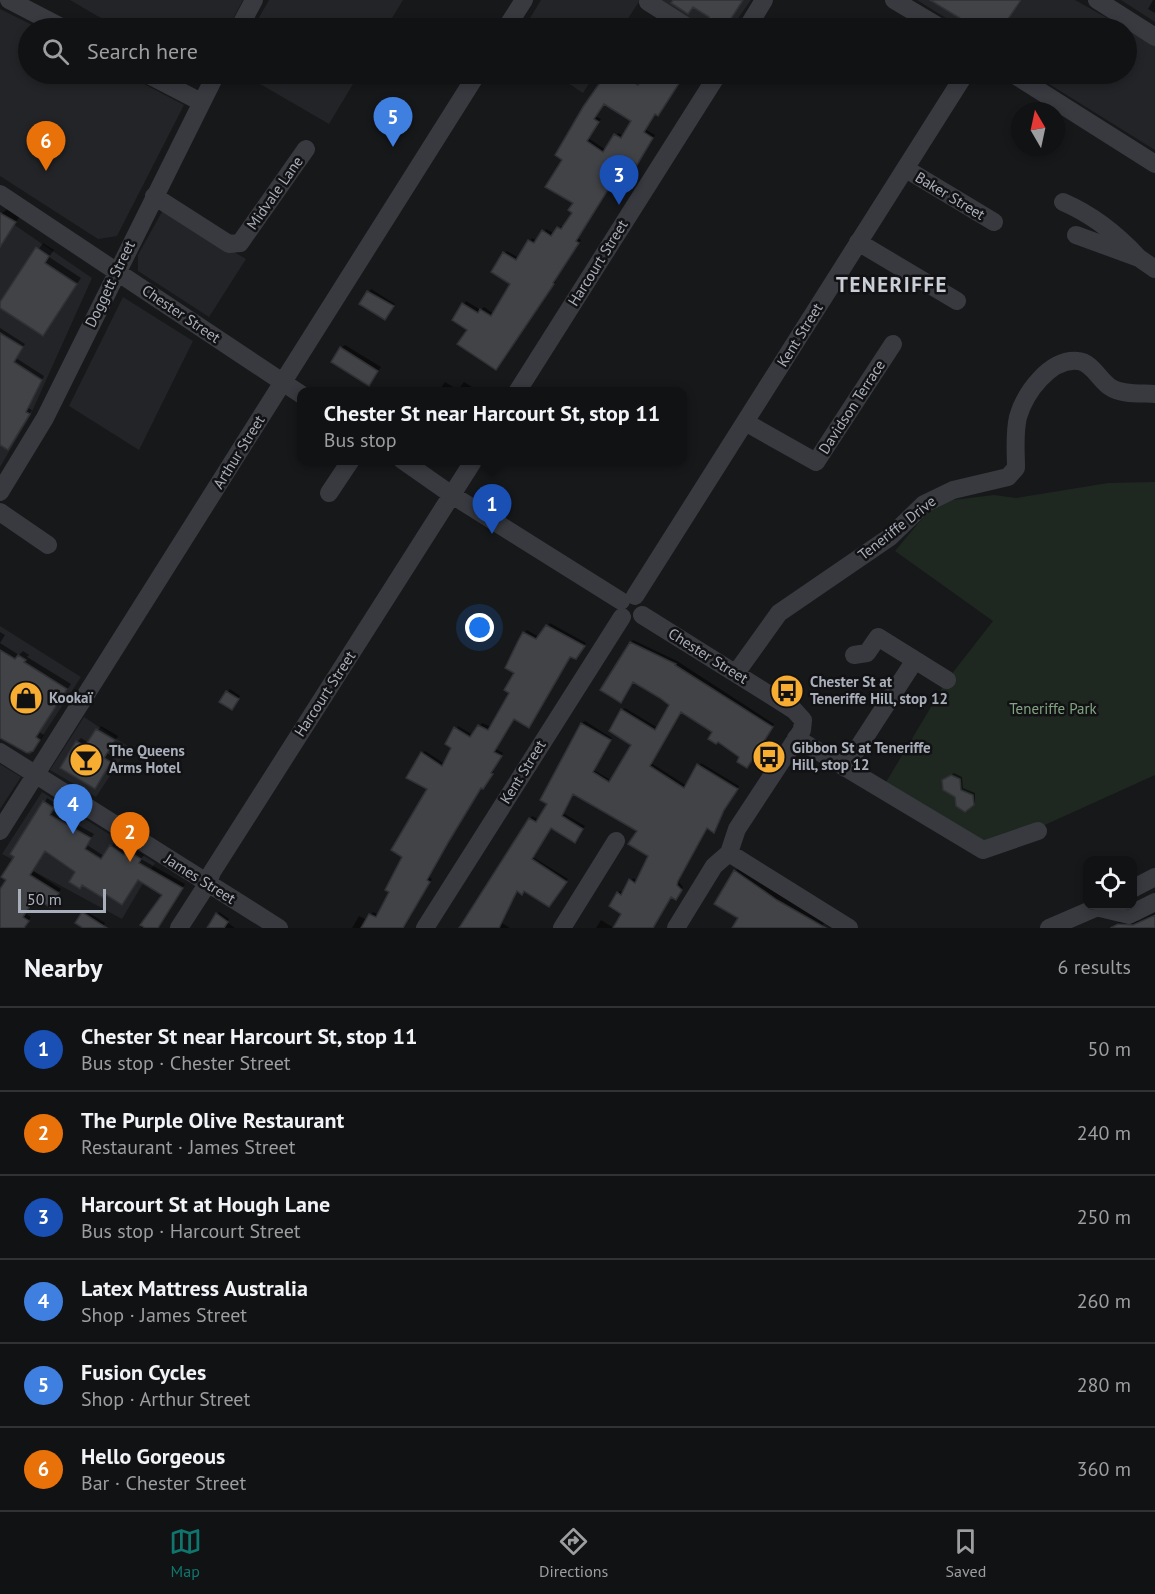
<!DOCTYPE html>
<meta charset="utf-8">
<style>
body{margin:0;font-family:"PT Sans",sans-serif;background:#1e2022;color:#f1f3f6}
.controls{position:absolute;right:18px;bottom:18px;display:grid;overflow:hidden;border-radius:12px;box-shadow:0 3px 9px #0003}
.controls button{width:54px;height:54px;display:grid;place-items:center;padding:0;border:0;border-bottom:2px solid #303234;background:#111214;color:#f1f3f6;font:30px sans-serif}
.compass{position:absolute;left:1011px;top:102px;width:54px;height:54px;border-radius:50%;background:#111214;box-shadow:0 3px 9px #0003;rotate:351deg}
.scale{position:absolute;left:18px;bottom:15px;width:88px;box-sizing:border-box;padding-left:6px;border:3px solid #a9afba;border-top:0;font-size:16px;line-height:21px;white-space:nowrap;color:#a9afba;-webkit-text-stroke:4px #121215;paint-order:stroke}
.you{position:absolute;left:480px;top:628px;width:21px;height:21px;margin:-15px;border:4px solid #fff;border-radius:50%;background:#1a73e8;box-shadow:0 0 0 9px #1a73e833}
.badge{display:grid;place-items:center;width:39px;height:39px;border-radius:50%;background:#0f766e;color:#fff;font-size:20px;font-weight:700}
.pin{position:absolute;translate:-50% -50px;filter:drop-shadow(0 2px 3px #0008)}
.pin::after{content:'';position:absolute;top:32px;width:21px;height:18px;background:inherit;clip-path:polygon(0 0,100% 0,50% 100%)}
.popup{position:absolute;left:297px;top:387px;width:390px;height:78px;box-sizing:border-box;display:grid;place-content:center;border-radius:12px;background:#111214;filter:drop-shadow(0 2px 4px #0005);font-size:20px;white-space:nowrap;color:#9c9ea0}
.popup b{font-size:22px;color:#f1f3f6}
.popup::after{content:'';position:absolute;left:50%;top:100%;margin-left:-12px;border:12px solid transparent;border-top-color:#111214}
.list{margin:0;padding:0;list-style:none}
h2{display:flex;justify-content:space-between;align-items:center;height:78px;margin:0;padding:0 24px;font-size:26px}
h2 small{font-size:20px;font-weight:400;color:#9c9ea0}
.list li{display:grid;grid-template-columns:39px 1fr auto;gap:18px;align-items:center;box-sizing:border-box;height:84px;padding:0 24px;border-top:2px solid #303234}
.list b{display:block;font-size:22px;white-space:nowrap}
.list p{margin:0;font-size:20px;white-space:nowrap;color:#9c9ea0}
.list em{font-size:20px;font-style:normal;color:#9c9ea0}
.icon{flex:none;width:33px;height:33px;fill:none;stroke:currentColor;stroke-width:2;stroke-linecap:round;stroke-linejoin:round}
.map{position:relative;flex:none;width:1155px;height:928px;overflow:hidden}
.search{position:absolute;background:#111214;box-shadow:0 3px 9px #0003;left:18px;right:18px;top:18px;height:66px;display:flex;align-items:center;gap:15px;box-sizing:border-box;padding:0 21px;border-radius:33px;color:#9c9ea0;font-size:22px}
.sheet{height:582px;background:#111214}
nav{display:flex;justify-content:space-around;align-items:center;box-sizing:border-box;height:84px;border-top:2px solid #303234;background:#111214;font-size:16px;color:#9c9ea0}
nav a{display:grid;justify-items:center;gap:3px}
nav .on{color:#0f766e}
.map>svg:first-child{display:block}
</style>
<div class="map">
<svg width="1155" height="928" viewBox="0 0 1155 928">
<rect width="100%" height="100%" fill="#17181a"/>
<!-- built -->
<path fill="#232427" d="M70 0H243L228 28H118Z
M269 0H403L386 28H253Z
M541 0H640L622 28H524Z
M657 0H751L731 28H678Z
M917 0H1075L1125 28H962Z
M1121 0H1155V22Z
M0 9 38 28H28V74H125L184 105 117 236 98 239 0 176Z
M1127 30 1155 46V150L1033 74H1126Z
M243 74H359L329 124Z
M554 74H595L583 93Z
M163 210 246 259 209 317 138 271V255Z
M0 215 92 278 30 416 0 467Z
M123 297 193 341 139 450 69 406Z
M0 626 81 677 30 755 0 735Z
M84 717 129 747 96 797 50 770Z
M0 764 21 777 0 809Z
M42 792 155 863 122 919 2 854Z"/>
<!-- green -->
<path fill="#1f2820" d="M1155 482V775L1038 828 986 845 885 784 947 680 993 621 895 551 926 514 945 501 994 495 1016 498 1108 483Z"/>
<!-- shadow -->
<path fill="#0007" fill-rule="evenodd" d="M933 0H1022L1002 28H978Z
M1153 0H1155V13L1148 9Z
M608 74H626L642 83 648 74H684L660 112 655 113 645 129 655 135 646 149 639 160 628 157 577 238 581 240 554 280 556 281 498 366 469 329 454 319 466 301 481 310 484 307 494 314 512 284 504 253 507 251 519 258 532 238 537 241 546 229 555 234 561 226 564 227 574 212 576 202 564 160 584 108ZM604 103 633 121 624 136 618 133 606 150 588 138 601 119 595 116Z
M8 209 20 216 0 248V214Z
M43 243 54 250 49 257 81 278 43 334 0 305Z
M371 289 395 304 385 318 361 304Z
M0 328 25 344 16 358 44 376 28 408 32 410 11 445 0 443Z
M345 345 381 367 369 384 341 348Z
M445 382 458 390 464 382 480 392H438Z
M550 623 586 643 579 655 570 656 515 718 496 749 503 753 492 770 494 771 482 786 451 837 429 877 432 879 404 928H352L359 916 367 920 373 912 379 915 391 891 429 789 423 753 425 751 445 764 453 747 458 726 473 735 482 723 491 727 511 692 516 672 507 667 525 632 527 630 539 637Z
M0 632 5 635 0 643 19 655 23 651 29 655 27 657 71 684 39 732 44 735 37 745 0 736Z
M633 640 677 661 774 724 749 764 714 731 682 711 651 763 687 786 701 763 739 786 726 806 716 829 714 831 707 827 680 877 679 882 683 887 678 896 672 895 651 928H615L623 914 618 893 620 891 624 893 633 878 637 881 650 855 639 830 574 793 563 813 585 826 577 839 551 827 533 857 568 879 551 903 524 890H517L502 923 510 928H462L530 819 532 816 539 820 549 803 542 799 582 723 585 721 612 738 594 770 612 781 633 745 622 710 625 708 658 728 671 705 631 642Z
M230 689 240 696 234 706 222 701Z
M101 726 118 736 107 753 114 757 98 783 77 742 81 738 89 743Z
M954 773 962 777 963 788 975 793V802L973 804 956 796 946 778Z
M47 798 57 804 53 811 94 834 87 845 104 856 114 843 128 852 132 848 144 855 141 859 185 884 159 928H141L164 895 139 879 126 899 83 884 79 888 77 872 46 850 33 871 61 889 53 901 36 896 25 913 31 917 24 928H0V893Z
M738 869 824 923 821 928H734L740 917 735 871Z
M86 911 105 923 102 928H85L77 923Z
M219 912 229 919 227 922 235 928H208Z
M1155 913V928H1108L1123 920 1139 921Z
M601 920 614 928H596Z"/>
<!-- building -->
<path fill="#414347" stroke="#313236" stroke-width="1.5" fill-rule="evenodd" d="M673 0H743L725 28H702L709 17 693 7 688 14 671 3Z
M930 0H1021L1002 28H976Z
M606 74H620L638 85 646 74H685L658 116 655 114 644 132 653 138 644 153 637 165 627 159 576 241 579 243 553 283 554 284 496 370 457 344 467 330 452 320 462 303 478 313 480 309 491 316 510 284 491 272 503 252 516 260 528 240 534 243 542 230 551 236 557 227 561 229 572 213 568 210 573 203 545 187 562 160 555 155 583 107ZM604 104 631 121 621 138 614 134 603 152 587 141 599 122 594 119Z
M0 213 16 222 0 247Z
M36 247 49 256 45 263 77 284 43 336 0 308V302Z
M367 291 394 306 385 320 359 304Z
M0 333 23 347 14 362 42 380 26 412 30 414 8 450 0 445Z
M340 347 378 371 369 386 331 362Z
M546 625 585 646 576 659 570 657 529 728 514 719 494 752 502 756 491 773 493 774 483 789 481 788 449 841 427 880 430 882 403 928H361L369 914 376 917 389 892 385 890 402 857 391 850 427 789 406 778 421 752 442 766 451 748 445 744 454 727 470 737 478 725 488 730 509 693 504 690 514 673 505 668 518 641 523 632 536 639Z
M630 642 676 664 675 665 773 727 747 768 737 762 739 757 718 742 716 744 708 739 712 732 681 712 650 766 684 788 697 764 738 789 724 810 714 833 707 828 678 881 677 885 682 890 676 900 671 897 653 928H613L621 914 609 906 617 892 621 895 629 879 635 883 648 856 628 844 637 831 573 794 562 816 583 829 575 843 551 828 532 859 567 882 549 907 524 891 522 895 517 891 499 928H459L529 818 536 822 547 804 540 800 581 723 611 740 593 772 609 782 631 745 609 731 621 709 655 730 669 705 660 698 633 682 621 703 600 690Z
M0 650 15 659 18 655 26 660 24 662 67 689 36 737 40 740 33 751 27 753 0 738Z
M226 691 239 699 232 710 219 702Z
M96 729 115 740 104 758 111 762 95 789 60 768 76 741 85 746Z
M951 775 960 779 961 790 973 795 974 805 965 812 956 806 955 797 943 790 942 780Z
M43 801 54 808 50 815 91 838 85 849 101 859 110 845 124 855 127 850 141 859 139 863 183 888 158 928H145L140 925 162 895 138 880 122 905 105 894 103 898 82 885 80 889 69 882 75 872 45 851 30 875 59 893 50 907 35 898 23 917 29 921 24 928H0V889L6 880 1 877 14 857 10 854Z
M734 870 777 900 826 928H732L738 918 714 904Z
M82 912 107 928H83L75 923Z
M216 913 228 922 224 928H207Z
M1155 915V928H1110L1118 924 1133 925Z"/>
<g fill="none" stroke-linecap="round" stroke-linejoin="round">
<!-- minor -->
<path stroke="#383a3f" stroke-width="18" d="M9 0 63 28
M894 0 941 28
M1097 0 1155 37
M648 2 689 28
M239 28 254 0
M506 28 524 0
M747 28 764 0
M147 74 201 102
M1013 74 1155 164
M906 169 994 222
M0 194 302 395
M154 196 229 244 240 243 306 149
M1063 202C1093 215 1117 234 1139 258L1076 235
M858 242 957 301
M1139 258 1155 269
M517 392 718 74
M745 422 816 462 893 344
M402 460 452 495 621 601
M0 492 45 418 216 74
M329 493 351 460
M0 512 48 545
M635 596 965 74
M642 615 794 710 803 720 802 730 737 829 729 853 714 866 676 928
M854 655 867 653 878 637 947 680
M736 673 779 613 890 537 924 504 953 490 1008 477 1016 468C1016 451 1014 434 1018 417 1025 393 1050 358 1078 361 1092 362 1099 380 1110 387 1121 395 1142 393 1155 394
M796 738 983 850 1038 831
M0 752 279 928
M845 768 915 660
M0 831 477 74
M729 853 849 928
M1132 889 1155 877
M1096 907 1129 915 1155 902
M179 928 208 883 212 872 474 460
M425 928 622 617
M562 928 616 841
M1049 928 1100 906"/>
</g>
<!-- icons -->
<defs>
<g id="bus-disc" transform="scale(1.725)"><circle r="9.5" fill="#f7ac32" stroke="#121215"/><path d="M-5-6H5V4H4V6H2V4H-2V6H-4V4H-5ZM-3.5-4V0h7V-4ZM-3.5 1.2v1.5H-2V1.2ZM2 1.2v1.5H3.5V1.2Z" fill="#111"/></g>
<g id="shop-disc" transform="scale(1.725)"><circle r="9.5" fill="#f7ac32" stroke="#121215"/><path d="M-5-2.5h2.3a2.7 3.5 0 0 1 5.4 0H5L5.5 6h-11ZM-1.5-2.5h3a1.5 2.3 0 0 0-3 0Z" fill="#111"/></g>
<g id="bar-disc" transform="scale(1.725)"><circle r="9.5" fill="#f7ac32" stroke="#121215"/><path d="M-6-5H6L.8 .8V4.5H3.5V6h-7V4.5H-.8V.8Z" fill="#111"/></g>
</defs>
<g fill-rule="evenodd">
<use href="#bus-disc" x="787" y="691"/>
<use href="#shop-disc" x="26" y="698"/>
<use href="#bus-disc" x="769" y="757"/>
<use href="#bar-disc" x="86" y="760"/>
</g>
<g text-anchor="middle" stroke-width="5" stroke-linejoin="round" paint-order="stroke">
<!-- street labels -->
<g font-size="15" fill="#a9afba" stroke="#121215">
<text transform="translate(275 193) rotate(-55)" y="5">Midvale Lane</text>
<text transform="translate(950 196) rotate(31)" y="5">Baker Street</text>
<text transform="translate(598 263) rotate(-58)" y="5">Harcourt Street</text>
<text transform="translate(110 284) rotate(-64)" y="5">Doggett Street</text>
<text transform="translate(181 314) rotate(34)" y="5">Chester Street</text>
<text transform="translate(800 335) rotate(-58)" y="5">Kent Street</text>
<text transform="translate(852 407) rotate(-57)" y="5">Davidson Terrace</text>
<text transform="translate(239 452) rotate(-58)" y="5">Arthur Street</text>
<text transform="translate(897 528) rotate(-38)" y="5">Teneriffe Drive</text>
<text transform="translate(708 656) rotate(32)" y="5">Chester Street</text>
<text transform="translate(325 694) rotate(-57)" y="5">Harcourt Street</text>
<text transform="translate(523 772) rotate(-58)" y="5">Kent Street</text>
<text transform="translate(200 879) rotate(32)" y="5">James Street</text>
</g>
<!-- poi labels -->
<g font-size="15" font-weight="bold" fill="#a9afba" stroke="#121215" text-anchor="start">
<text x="810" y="687">Chester St at<tspan x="810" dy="17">Teneriffe Hill, stop 12</tspan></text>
<text x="49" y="703">Kookaï</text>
<text x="792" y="753">Gibbon St at Teneriffe<tspan x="792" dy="17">Hill, stop 12</tspan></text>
<text x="109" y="756">The Queens<tspan x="109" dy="17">Arms Hotel</tspan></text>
</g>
<!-- park labels -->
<g font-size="15" fill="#80a580" stroke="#121215">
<text x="1053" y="714">Teneriffe Park</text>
</g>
<!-- district labels -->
<g font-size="21" font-weight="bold" letter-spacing="1.5" fill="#caced6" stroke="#121215">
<text x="892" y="292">TENERIFFE</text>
</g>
</g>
</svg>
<div class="controls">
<button><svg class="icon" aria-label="locate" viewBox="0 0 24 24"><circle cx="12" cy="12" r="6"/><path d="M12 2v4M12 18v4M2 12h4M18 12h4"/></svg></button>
</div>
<svg class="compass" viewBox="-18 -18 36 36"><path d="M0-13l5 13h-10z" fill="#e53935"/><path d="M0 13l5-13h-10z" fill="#9c9ea0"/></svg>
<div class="scale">50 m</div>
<div class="you"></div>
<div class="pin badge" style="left:492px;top:534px;background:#1a4fb4">1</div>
<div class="popup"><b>Chester St near Harcourt St, stop 11</b>Bus stop</div>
<div class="pin badge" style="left:130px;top:862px;background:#e8710a">2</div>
<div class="pin badge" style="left:619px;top:205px;background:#1a4fb4">3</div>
<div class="pin badge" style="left:73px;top:834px;background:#3f7fe0">4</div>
<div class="pin badge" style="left:393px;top:147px;background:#3f7fe0">5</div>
<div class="pin badge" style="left:46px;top:171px;background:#e8710a">6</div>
<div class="search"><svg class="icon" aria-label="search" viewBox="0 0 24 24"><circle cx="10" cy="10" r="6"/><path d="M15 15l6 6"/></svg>Search here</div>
</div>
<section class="sheet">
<h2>Nearby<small>6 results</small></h2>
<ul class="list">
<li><span class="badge" style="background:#1a4fb4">1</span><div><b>Chester St near Harcourt St, stop 11</b><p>Bus stop · Chester Street</p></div><em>50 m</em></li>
<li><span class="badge" style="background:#e8710a">2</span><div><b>The Purple Olive Restaurant</b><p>Restaurant · James Street</p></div><em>240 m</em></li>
<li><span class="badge" style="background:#1a4fb4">3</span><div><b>Harcourt St at Hough Lane</b><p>Bus stop · Harcourt Street</p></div><em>250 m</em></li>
<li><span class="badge" style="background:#3f7fe0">4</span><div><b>Latex Mattress Australia</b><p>Shop · James Street</p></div><em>260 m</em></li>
<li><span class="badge" style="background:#3f7fe0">5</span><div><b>Fusion Cycles</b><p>Shop · Arthur Street</p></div><em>280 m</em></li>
<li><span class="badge" style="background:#e8710a">6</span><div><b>Hello Gorgeous</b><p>Bar · Chester Street</p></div><em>360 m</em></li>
</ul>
</section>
<nav>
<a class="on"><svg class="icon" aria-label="map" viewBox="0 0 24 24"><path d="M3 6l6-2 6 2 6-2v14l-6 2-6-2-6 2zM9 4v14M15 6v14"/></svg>Map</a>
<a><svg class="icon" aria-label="directions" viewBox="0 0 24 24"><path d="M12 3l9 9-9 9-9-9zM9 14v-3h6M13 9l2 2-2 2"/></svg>Directions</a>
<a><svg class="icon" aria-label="saved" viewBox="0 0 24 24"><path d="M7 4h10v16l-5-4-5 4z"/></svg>Saved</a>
</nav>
